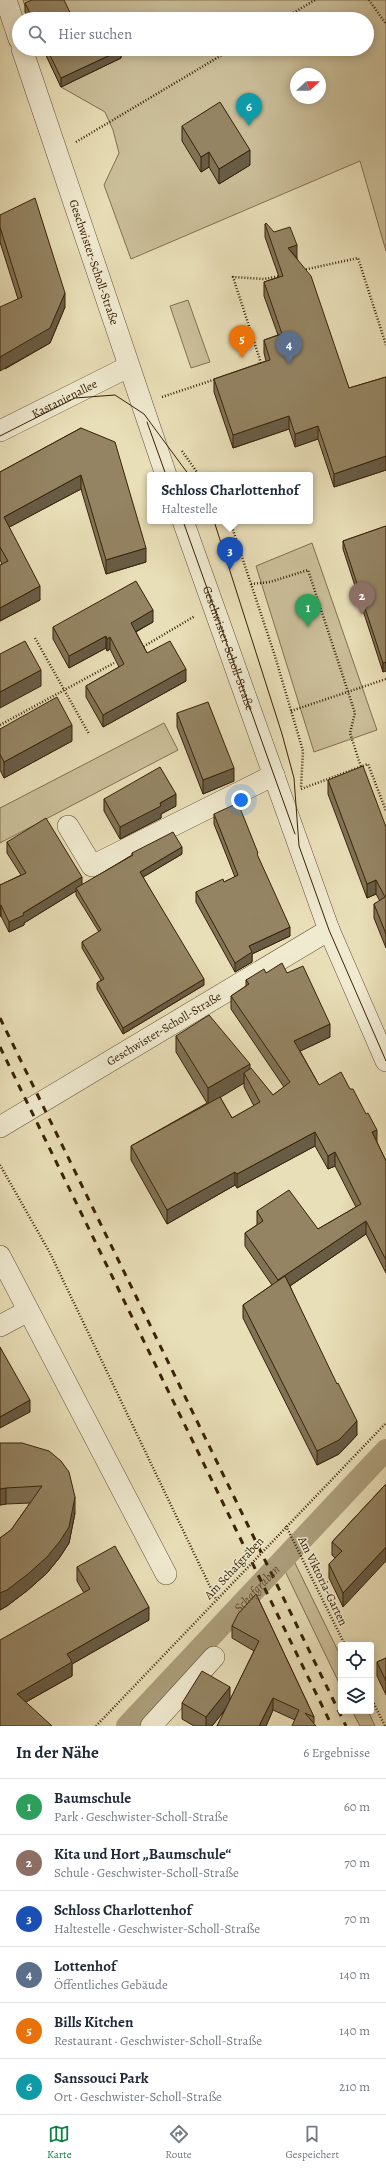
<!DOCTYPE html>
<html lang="de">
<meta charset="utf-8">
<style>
body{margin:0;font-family:Alegreya,serif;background:#f2f2f3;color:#1f2937}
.controls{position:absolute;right:12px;bottom:12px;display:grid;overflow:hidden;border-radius:4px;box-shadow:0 2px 10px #0003}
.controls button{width:36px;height:36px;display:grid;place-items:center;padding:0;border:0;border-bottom:1px solid #e0e1e3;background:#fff;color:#1f2937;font:20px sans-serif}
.compass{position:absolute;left:290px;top:68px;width:36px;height:36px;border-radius:50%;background:#fff;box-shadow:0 2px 10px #0003;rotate:68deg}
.you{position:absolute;left:241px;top:800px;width:14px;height:14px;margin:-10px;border:3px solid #fff;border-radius:50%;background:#1a73e8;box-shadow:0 0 0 6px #1a73e833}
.badge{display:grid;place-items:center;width:26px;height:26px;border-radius:50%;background:#0b8043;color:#fff;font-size:13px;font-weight:700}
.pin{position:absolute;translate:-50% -33px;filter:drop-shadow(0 1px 2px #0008)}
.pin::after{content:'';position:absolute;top:21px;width:14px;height:12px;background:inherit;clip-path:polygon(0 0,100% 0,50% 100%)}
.popup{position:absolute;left:147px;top:472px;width:166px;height:52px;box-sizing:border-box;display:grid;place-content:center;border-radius:4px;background:#fff;filter:drop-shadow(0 1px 3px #0005);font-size:13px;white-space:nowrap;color:#747a83}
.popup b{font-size:15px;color:#1f2937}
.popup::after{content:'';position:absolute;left:50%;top:100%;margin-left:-8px;border:8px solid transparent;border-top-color:#fff}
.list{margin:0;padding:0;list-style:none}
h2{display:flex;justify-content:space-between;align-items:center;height:52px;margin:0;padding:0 16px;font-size:17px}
h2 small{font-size:13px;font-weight:400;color:#747a83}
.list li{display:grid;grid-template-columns:26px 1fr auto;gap:12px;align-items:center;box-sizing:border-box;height:56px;padding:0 16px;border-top:1px solid #e0e1e3}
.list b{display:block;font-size:15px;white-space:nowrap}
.list p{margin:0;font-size:13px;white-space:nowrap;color:#747a83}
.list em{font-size:13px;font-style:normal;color:#747a83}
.icon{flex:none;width:22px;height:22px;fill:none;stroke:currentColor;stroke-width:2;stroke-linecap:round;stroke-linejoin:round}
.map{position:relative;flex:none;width:386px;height:1726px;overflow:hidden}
.search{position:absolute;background:#fff;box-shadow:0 2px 10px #0003;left:12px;right:12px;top:12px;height:44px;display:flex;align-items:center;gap:10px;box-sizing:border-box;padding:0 14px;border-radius:22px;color:#747a83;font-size:15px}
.sheet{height:388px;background:#fff}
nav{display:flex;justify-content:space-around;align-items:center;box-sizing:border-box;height:56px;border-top:1px solid #e0e1e3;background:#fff;font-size:11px;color:#747a83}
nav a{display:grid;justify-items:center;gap:2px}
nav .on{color:#0b8043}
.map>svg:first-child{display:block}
</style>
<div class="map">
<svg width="386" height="1726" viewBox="0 0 386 1726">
<rect width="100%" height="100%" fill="#e8deb7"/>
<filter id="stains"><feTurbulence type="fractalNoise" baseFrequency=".005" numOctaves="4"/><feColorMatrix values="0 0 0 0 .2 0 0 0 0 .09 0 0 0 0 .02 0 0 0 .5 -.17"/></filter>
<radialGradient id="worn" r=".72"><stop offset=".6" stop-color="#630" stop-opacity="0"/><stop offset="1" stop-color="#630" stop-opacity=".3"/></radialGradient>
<!-- green -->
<path fill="#cabe99" stroke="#817050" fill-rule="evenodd" d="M23 0H386V251L360 161 131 259 104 185 119 153 113 130 105 112 61 87 43 49H367V19H29ZM296 74H320V98H296Z
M188 300 210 362 191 368 170 306Z
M312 543 377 730 314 752 256 566Z
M164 723 178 750 0 843V808Z
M293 1559 341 1657V1687L284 1569Z
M352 1711H368L375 1726H360Z"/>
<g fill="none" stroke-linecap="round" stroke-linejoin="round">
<!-- canal -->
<path stroke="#ac9e7b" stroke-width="22" id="s1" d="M127 1726 386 1450"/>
<!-- minor casing -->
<g stroke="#645133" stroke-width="22">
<g id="minor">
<path d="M6 0 19 39"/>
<path id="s2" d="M22 49 166 475"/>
<path id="s3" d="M0 431 128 367"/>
<path d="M183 521 329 930 386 1061"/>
<path d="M68 826 92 866 274 775"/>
<path id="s4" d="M0 1127 329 930"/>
<path d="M0 1256 166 1574"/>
<path d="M0 1326 28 1311"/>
<path d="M151 1726 214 1657"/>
</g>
</g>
<!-- path -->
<path stroke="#382207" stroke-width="2.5" stroke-dasharray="1 2" stroke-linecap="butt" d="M369 0 386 24
M283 19 315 0
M76 142 232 49
M303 270 358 258 386 345
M258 364 261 363 233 277 264 279 280 276
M162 397 216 379
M182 451 199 475
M230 521 274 653 303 751 301 787
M251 584 270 582 308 570 355 713 350 733 361 767
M35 638 89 734
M141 648 195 616
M291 711 386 679
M0 725 114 663
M301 789 368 764 386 811
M0 1165 50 1253 216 1599
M286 1526 345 1645
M371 1698 385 1726
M96 1726 386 1423"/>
<!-- minor -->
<use href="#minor" stroke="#f0ead0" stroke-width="21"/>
<!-- tram -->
<g stroke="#382207" stroke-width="1">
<path d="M147 422 166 475"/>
<path d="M0 436 75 398 115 395 144 414 189 475"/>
<path id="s5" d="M183 521 295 834"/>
<path d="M214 521 282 734 294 778 299 846 329 930 386 1061"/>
</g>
<!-- rail -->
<path stroke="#382207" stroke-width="3" stroke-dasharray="7 7" stroke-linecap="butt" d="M0 1018 346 1726
M0 1047 332 1726"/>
</g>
<!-- wall -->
<path fill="#7f7255" stroke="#382207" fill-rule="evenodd" d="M25 3 73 19H29L25 12Z
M43 49H121V58L61 87Z
M182 126 250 165 219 184 209 167 201 172 182 141Z
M0 215 65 307 50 343 5 369 18 299 0 242Z
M265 224 297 258 349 388 386 377V470L334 487 318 439 295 447 289 429 233 448 214 392V379L266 361 264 353V340L278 335 264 296V282L279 277 265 237Z
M81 428 146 562 106 574 81 489 9 527 40 600 0 621V565L2 564 0 560V472Z
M386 526 383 672 343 549V541Z
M153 622 136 632 147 653 186 681 103 727 86 697V686L119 667 110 649 107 651 106 648 69 668 53 639V627Z
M177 713 234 781 203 794 177 727Z
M0 729 72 741 4 778 0 770Z
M328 780 386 827V948L374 918V904L380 901 376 894 367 898 328 794Z
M104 799 176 806 161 814V818L120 839 104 811Z
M214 814 258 858 290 936 252 954V962L235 972 196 902V892L224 882 235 877 214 824Z
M7 842 82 885 132 855V853L182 854 143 877 204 985 123 1034 97 989V983L101 980 82 948V942L99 932 76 895V891L24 923V925L9 932 1 916H0V885L21 875 7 853Z
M266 973H287L330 1037 300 1051 319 1085 377 1142 386 1161V1273L366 1234 290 1286 357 1435 339 1454 317 1465 243 1318V1305L272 1285 245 1246V1233L257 1225V1211L318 1229 356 1207 335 1166 328 1169 315 1146 237 1188 235 1185 167 1224 131 1160V1146L207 1103 176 1052V1036L250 1069 273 1095 284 1087 231 1009V996L246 986V980ZM244 1083V1087L254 1106 232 1118 220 1097Z
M0 1443 75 1513 69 1543 60 1557 47 1573 28 1590 7 1606 0 1610V1538L11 1530 30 1503 6 1504 0 1505Z
M386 1484 343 1607 329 1578V1564L335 1558 332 1555V1542Z
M77 1567 149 1620 72 1664V1676L26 1702 0 1726 84 1593 77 1581Z
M256 1594 314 1717V1723L295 1720 273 1710 266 1726H217L226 1709 212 1726H194L182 1719V1703L230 1700 254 1651 232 1638V1626Z
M386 1658V1695L377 1676V1662Z"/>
<!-- shaded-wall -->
<path fill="#685c45" stroke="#382207" d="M121 50V58L61 87V78Z
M250 150V165L219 184V169Z
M209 152V167L201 172V157Z
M297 245V258L288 248Z
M65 293V307L50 343 0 371V357Z
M289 416V429L233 448V435Z
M318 426V439L295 447V434Z
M386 456V470L334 487V474Z
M81 475V489L4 530V517Z
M146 548V562L106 574V560Z
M40 586V600L0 621V608Z
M153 610V622L131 634V623Z
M106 636V648L69 668V656Z
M110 637V649L107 651V639Z
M386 662V671L383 672V663Z
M186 669V681L103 727V715Z
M41 670V686L0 708V692Z
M72 725V741L4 778V762Z
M234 768V781L203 794V780Z
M176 794V806L161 814V818L120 839V827Z
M182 847V854L140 879V872Z
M82 877V888H76V891L24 923V925L9 932V922Z
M376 880V894L367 898V884Z
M1 905V916H0V906Z
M290 927V936L252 954V962L235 972V963L249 946Z
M204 979V985L123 1034V1028Z
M330 1024V1037L294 1054V1041Z
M250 1064V1080L244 1073V1083L208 1105V1088Z
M377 1130V1143L372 1132Z
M315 1132V1146L237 1188V1174Z
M335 1152V1166L328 1169V1156Z
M235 1172V1185L167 1224V1210Z
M366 1221V1234L278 1294V1280Z
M30 1400V1412L0 1428V1417Z
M357 1421V1435L339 1454 317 1465V1451Z
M6 1488V1504L0 1505V1489Z
M75 1497V1513L69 1543 60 1557 47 1573 28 1590 7 1606 0 1610V1593Z
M386 1547V1561L343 1607V1593Z
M149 1607V1620L72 1664V1676L17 1707V1694L67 1654Z
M230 1687V1703L212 1726H206V1717Z
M273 1698V1710L266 1726H259Z"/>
<!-- building -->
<path fill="#948463" stroke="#382207" d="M32 0H64L73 19H33L25 3Z
M47 49H121V50L61 78Z
M220 102 250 150 219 169 209 152 201 157 182 126Z
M35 198 65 293 50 328 0 357V307L22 297 0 227V215Z
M266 223 274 232 290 227 297 245 288 248 311 276 349 388 386 377V456L334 474 318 426 295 434 289 416 233 435 214 379 270 360 264 340 282 334 264 282 283 276 265 224Z
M81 428 115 442 146 548 106 560 81 475 4 517 40 586 0 608V565L8 561 0 547V472Z
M386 526V662L383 663 343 541Z
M136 581 153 610 131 623 147 653 170 641 186 669 103 715 86 686 124 664 110 637 107 639 106 636 69 656 53 627Z
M25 641 41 670 0 692V654Z
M57 697 72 725 4 762 0 754V729Z
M208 702 234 768 203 780 177 713Z
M363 766 386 827V934L374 904 385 897 376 880 367 884 328 780Z
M160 767 176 794 160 803 161 806 120 827 104 799Z
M238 803 258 853 257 854 290 927 249 946 252 952 235 963 196 892 223 879 224 882 238 875 214 814Z
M46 818 82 877 23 913 24 915 9 922 1 905 0 906V885L26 873 7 842Z
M173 832 182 847 140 872 204 979 123 1028 97 983 104 979 82 942 101 930 76 888 133 855 132 853Z
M282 963 287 973 303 966 330 1024 294 1041 319 1085 341 1072 350 1089H353L366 1114 368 1113 377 1130 372 1132 386 1161V1260L366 1221 278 1280 245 1233 263 1221 257 1211 289 1190 318 1229 361 1204 335 1152 328 1156 315 1132 237 1174 235 1172 167 1210 131 1146 220 1097 232 1118 260 1102 244 1073 251 1068 273 1095 290 1082 231 996 249 984 246 980 264 969 266 973Z
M209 1015 250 1064 208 1088 176 1036Z
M285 1276 337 1384 338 1383 357 1421 339 1440 317 1451 243 1305Z
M0 1347 30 1400 0 1417Z
M0 1443H22L49 1451 61 1461 69 1472 75 1497 69 1527 60 1541 47 1557 28 1574 7 1590 0 1593V1538L11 1530 42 1486 6 1488 0 1489Z
M386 1484V1547L343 1593 329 1564 342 1551 332 1542Z
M115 1546 149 1607 67 1654 72 1662 17 1694 52 1726H0V1640L90 1589 77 1567Z
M256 1594 314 1717 305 1713 316 1726H292L299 1710 273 1698 259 1726H217L259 1641 232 1626 238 1614Z
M386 1658V1681L377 1662Z
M202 1671 230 1687 206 1717 182 1703Z"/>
<g text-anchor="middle" stroke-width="3" stroke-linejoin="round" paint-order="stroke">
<!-- street labels -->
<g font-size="12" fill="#382207" stroke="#f0ead0">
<text dy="4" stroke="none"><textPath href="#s2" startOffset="225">Geschwister-Scholl-Straße</textPath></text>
<text dy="4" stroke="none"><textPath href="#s3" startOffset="72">Kastanienallee</textPath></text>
<text dy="4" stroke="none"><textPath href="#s5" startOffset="135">Geschwister-Scholl-Straße</textPath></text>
<text dy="4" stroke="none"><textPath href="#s4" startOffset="191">Geschwister-Scholl-Straße</textPath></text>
<text transform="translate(234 1568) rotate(-47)" y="4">Am Schafgraben</text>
<text transform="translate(323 1581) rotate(64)" y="4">Am Viktoria-Garten</text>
</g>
<!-- water labels -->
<g font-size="13" font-style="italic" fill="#614d30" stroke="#f0ead0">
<text dy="5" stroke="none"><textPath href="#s1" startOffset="189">Schafgraben</textPath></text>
</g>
</g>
<rect width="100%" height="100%" filter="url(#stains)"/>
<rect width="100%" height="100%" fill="url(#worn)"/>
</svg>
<div class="controls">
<button><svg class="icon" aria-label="locate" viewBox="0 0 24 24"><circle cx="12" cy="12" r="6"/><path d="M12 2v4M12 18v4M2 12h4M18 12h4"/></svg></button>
<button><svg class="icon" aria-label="layers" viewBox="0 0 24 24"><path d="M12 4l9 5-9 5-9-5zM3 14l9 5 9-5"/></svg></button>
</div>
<svg class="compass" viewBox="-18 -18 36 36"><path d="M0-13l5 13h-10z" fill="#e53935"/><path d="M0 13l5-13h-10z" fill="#747a83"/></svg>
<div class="you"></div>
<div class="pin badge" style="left:308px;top:627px;background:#2e9e5b">1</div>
<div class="pin badge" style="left:362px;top:615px;background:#8d6e63">2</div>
<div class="pin badge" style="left:230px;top:570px;background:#1a4fb4">3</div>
<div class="popup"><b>Schloss Charlottenhof</b>Haltestelle</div>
<div class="pin badge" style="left:289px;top:364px;background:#5c6f8a">4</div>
<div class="pin badge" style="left:242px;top:358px;background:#e8710a">5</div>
<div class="pin badge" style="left:249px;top:126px;background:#0f9aa8">6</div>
<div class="search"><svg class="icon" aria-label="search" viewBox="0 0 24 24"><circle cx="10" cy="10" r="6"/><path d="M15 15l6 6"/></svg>Hier suchen</div>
</div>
<section class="sheet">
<h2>In der Nähe<small>6 Ergebnisse</small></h2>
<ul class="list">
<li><span class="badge" style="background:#2e9e5b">1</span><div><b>Baumschule</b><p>Park · Geschwister-Scholl-Straße</p></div><em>60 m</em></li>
<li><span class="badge" style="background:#8d6e63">2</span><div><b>Kita und Hort „Baumschule“</b><p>Schule · Geschwister-Scholl-Straße</p></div><em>70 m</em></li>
<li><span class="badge" style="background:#1a4fb4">3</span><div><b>Schloss Charlottenhof</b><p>Haltestelle · Geschwister-Scholl-Straße</p></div><em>70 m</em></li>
<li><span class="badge" style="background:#5c6f8a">4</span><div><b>Lottenhof</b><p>Öffentliches Gebäude</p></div><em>140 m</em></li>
<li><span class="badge" style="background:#e8710a">5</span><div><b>Bills Kitchen</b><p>Restaurant · Geschwister-Scholl-Straße</p></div><em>140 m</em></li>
<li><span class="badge" style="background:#0f9aa8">6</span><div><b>Sanssouci Park</b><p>Ort · Geschwister-Scholl-Straße</p></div><em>210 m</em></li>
</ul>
</section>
<nav>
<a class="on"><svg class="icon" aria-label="map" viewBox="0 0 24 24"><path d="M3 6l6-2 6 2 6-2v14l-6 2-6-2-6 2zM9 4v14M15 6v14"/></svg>Karte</a>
<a><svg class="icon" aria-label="directions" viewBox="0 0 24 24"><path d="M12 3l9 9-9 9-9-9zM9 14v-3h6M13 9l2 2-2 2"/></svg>Route</a>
<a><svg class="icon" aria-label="saved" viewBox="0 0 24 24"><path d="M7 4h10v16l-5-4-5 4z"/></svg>Gespeichert</a>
</nav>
